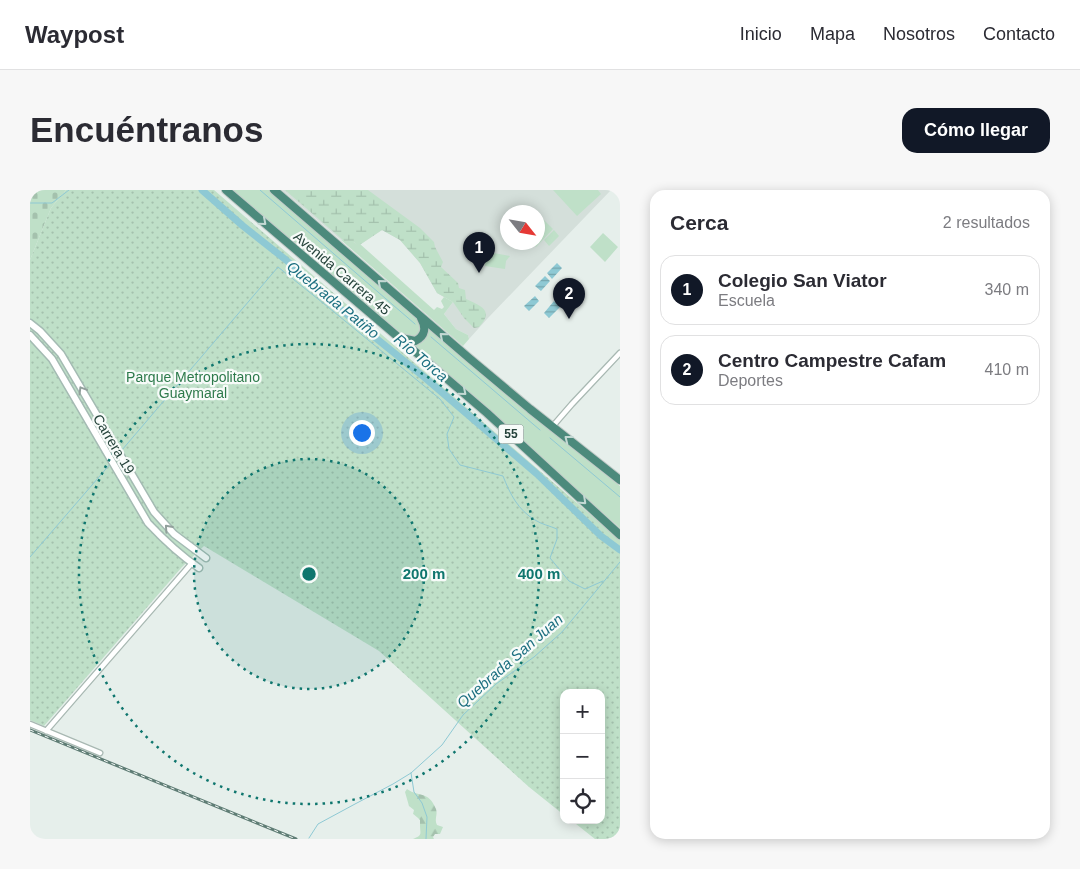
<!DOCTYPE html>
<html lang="es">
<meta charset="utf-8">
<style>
body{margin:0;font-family:Helvetica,sans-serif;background:#f7f7f7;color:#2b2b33}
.controls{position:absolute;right:15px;bottom:15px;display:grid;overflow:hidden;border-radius:10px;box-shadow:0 2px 12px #0003}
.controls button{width:45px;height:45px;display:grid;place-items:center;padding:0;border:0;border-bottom:1px solid #e1e1e2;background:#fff;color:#2b2b33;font:25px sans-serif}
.compass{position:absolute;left:470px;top:15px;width:45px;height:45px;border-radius:50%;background:#fff;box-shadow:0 2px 12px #0003;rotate:121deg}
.you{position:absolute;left:331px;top:242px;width:18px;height:18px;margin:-12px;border:4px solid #fff;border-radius:50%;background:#1a73e8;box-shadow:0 0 0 8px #1a73e833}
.badge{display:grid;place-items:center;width:32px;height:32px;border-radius:50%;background:#111827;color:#fff;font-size:16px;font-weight:700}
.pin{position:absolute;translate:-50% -41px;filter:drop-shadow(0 1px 2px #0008)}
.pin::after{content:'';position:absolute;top:26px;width:18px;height:15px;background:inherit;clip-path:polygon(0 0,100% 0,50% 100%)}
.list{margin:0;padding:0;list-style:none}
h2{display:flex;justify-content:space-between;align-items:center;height:65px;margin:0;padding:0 20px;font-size:21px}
h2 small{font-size:16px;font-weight:400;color:#7c7c81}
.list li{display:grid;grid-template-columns:32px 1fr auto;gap:15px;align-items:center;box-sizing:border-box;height:70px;margin:0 10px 10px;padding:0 10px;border:1px solid #e1e1e2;border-radius:15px}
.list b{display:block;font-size:19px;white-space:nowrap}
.list p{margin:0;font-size:16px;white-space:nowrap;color:#7c7c81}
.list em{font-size:16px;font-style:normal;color:#7c7c81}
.icon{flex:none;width:28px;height:28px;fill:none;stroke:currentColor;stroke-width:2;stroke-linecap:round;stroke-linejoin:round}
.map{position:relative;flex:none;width:590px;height:649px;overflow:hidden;border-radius:15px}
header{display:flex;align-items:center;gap:30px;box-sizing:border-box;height:70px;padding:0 25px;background:#fff;border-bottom:1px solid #e1e1e2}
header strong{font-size:24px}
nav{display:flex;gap:28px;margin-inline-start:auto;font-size:18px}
.intro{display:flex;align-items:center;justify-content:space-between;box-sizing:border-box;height:120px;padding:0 30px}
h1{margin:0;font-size:35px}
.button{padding:12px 22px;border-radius:15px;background:#111827;color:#fff;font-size:18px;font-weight:700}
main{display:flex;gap:30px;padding:0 30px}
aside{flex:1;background:#fff;border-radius:15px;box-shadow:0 2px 12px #0003}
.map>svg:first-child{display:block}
</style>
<header>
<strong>Waypost</strong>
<nav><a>Inicio</a><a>Mapa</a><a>Nosotros</a><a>Contacto</a></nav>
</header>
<div class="intro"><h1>Encuéntranos</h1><a class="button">Cómo llegar</a></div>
<main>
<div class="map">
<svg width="590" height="649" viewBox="0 0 590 649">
<defs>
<pattern id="forest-firs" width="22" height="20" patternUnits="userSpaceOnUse" patternTransform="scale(1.25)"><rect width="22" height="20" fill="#bfe0c8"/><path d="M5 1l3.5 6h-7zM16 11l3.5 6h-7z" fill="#a4c1ad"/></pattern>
<pattern id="wetland-marsh" width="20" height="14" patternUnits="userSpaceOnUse" patternTransform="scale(1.25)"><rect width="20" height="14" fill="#bfe0c8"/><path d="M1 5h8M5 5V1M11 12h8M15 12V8" fill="none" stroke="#a4c1ad"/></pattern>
<pattern id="cemetery-stones" width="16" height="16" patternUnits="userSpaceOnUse" patternTransform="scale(1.25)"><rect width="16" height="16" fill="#bfe0c8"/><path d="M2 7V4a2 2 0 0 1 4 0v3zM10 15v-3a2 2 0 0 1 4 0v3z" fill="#a4c1ad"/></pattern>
<pattern id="park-dots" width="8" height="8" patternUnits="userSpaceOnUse" patternTransform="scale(1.25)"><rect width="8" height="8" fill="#bfe0c8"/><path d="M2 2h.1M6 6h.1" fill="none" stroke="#a4c1ad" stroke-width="1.8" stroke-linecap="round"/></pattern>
<pattern id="water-rules" width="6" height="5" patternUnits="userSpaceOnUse" patternTransform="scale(1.25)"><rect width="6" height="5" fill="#8ec9d4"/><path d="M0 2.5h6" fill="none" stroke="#74a5ad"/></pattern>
</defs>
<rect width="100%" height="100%" fill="#e6efeb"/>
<!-- built -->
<path fill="#d4dfda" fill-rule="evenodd" d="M252 0H581L457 129 439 149 438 145 426 139 414 124 423 112 407 103 390 73 370 50 352 40 328 56 322 51 311 50ZM478 22H508V52H478Z"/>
<!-- grass -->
<path fill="#bfe0c8" d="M201 0H240L385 126 392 133 393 140 388 149 377 147 371 143 313 96Z
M523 0H568L571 4 547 26Z
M512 28 523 39 506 57 501 53 508 52V33Z
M524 40 529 46 519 56 514 50Z
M573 43 588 57 575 72 560 57Z
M311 50 322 51 328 55 330 54 404 120 407 117 412 119 414 117 411 111 414 107 423 112 414 124 426 139 438 145 439 149 433 156Z
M458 62 480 66 476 71 475 79 455 76V68Z
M397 136 465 195 590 296V338L558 310 472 231 380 154Z"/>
<!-- forest -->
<path fill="url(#forest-firs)" d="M377 599C390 608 398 600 406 619 408 625 404 629 407 635L413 637 410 644H405L403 647 404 649H383C393 645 390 644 390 635 390 633 390 631 390 630 390 630 384 624 383 624L384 620 379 616 375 602Z"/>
<!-- wetland -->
<path fill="url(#wetland-marsh)" d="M255 0H338L390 38 404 52 405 57 413 72 411 77 428 93 429 98 435 100 436 109C452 116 464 121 449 137L444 138 434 128 423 112 407 103 390 73 370 50 352 40 328 56 324 52 320 56Z"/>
<!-- cemetery -->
<path fill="url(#cemetery-stones)" d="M0 0H36L21 18 0 70Z"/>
<!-- park -->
<path fill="url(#park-dots)" d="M36 0H184L590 350V649H565L541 630H571V503H534V625L499 597 349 461 174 356 152 377 14 536 0 530V70L21 18Z"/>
<!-- water -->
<path fill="url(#water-rules)" d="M527 73 532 78 522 89 517 83Z
M515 86 520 91 511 101 505 96Z
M534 92 544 102 539 108 528 97Z
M505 106 509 111 499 121 494 116Z
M524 111 530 117 519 128 514 123Z"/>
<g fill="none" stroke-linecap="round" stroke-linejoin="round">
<!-- stream -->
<path stroke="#8ec9d4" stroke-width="1" d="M230 0 385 134
M0 13H22L39 0
M401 147 510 240
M520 248 590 307
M92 260 248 77 298 117 410 209 424 227 417 244 419 259 430 275 473 286C480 304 488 320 505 330 511 334 520 336 527 339V349L520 368 539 391 555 399 573 391
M0 367 81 273
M381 583 384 602 392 613 397 627 396 649
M279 648 288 634 325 614 363 594 381 583 412 555 433 525 466 494 504 467 532 442 590 372"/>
<!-- river -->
<path stroke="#8ec9d4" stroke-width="7" d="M172 0 213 36 256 70 321 128 394 187 507 284 571 346 590 360"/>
<!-- minor casing -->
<g stroke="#a8b8b2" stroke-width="7">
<path id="minor" d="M522 237 542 214 590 163
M0 534 70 563
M16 541 162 373"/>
</g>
<!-- secondary casing -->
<g stroke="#a4bbb3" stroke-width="9">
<path id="secondary" d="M0 133 10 141 31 164 124 322 144 344 176 368
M0 145 22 169 118 333C134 350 150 365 169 378"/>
</g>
<!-- trunk casing -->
<g stroke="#c2cac8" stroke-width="10">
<path id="trunk" d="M196 0 457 223 590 345
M244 0 439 168 500 219 590 290
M371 148 385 151C396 146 396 137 391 128"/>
</g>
<!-- minor -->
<use href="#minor" stroke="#fff" stroke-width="4.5"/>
<!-- secondary -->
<use href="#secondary" stroke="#fff" stroke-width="6"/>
<!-- trunk -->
<use href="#trunk" stroke="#4c8a7c" stroke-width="8"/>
<!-- rail casing -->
<g stroke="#5f7d75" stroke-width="3">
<path id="rail" d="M0 540 266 649"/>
</g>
<!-- rail -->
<use href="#rail" stroke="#f7fbf9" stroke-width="1" stroke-dasharray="4" stroke-linecap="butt"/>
</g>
<!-- one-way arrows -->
<defs><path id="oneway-chevron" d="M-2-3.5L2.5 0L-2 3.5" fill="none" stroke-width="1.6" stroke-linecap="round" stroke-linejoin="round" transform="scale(1.25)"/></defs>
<g stroke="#c4d9d4">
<use href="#oneway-chevron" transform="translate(233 32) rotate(41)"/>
<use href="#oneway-chevron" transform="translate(351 93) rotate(-140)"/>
<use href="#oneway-chevron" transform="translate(413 146) rotate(-139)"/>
<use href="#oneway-chevron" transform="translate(433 202) rotate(40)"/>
<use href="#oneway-chevron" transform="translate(538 249) rotate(-142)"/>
<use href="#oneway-chevron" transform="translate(553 311) rotate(43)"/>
</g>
<g stroke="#92a09c">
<use href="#oneway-chevron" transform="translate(52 200) rotate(-121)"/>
<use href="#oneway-chevron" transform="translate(138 338) rotate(-132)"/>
</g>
<!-- distance rings -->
<circle cx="279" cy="384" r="115" fill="#0f766e" fill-opacity=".12"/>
<g fill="none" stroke="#0f766e" stroke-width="2.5" stroke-dasharray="2.5 5">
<circle cx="279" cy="384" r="115"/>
<circle cx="279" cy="384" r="230"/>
</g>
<g text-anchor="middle" stroke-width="4.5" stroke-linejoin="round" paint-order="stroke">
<!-- shield labels -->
<rect fill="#f7fbf9" stroke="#637a73" stroke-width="1" x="468.5" y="234.5" width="25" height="19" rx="4"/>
<g font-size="12" font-weight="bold" fill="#24423a">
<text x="481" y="248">55</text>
</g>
<!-- street labels -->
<g font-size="14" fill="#24423a" stroke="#f7fbf9">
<text transform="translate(312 83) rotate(40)" y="5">Avenida Carrera 45</text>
<text transform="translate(84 254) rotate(59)" y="5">Carrera 19</text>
</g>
<!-- park labels -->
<g font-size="14" fill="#2d7a4b" stroke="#f7fbf9">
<text x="163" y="192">Parque Metropolitano<tspan x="163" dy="16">Guaymaral</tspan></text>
</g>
<!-- water labels -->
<g font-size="15" font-style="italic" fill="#1c6f80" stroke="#f7fbf9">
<text transform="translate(303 110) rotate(39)" y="5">Quebrada Patiño</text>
<text transform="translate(391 168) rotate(40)" y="5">Río Torca</text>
<text transform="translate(480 471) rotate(-41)" y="5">Quebrada San Juan</text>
</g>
</g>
<circle cx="279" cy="384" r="8" fill="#0f766e" stroke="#f7fbf9" stroke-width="2.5"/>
<g font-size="15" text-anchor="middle" font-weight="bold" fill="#0f766e" stroke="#f7fbf9" stroke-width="4.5" stroke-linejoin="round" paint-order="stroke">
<text x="394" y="389">200 m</text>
<text x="509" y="389">400 m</text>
</g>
</svg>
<div class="controls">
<button>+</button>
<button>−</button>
<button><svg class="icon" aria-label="locate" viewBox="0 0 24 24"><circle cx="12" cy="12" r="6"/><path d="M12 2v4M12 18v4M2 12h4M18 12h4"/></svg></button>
</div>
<svg class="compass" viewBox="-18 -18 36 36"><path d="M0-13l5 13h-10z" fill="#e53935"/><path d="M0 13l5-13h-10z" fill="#7c7c81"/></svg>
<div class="you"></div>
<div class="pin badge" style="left:449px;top:83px">1</div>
<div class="pin badge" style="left:539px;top:129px">2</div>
</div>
<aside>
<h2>Cerca<small>2 resultados</small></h2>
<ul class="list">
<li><span class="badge">1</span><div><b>Colegio San Viator</b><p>Escuela</p></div><em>340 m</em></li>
<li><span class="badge">2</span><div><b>Centro Campestre Cafam</b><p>Deportes</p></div><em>410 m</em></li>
</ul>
</aside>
</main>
